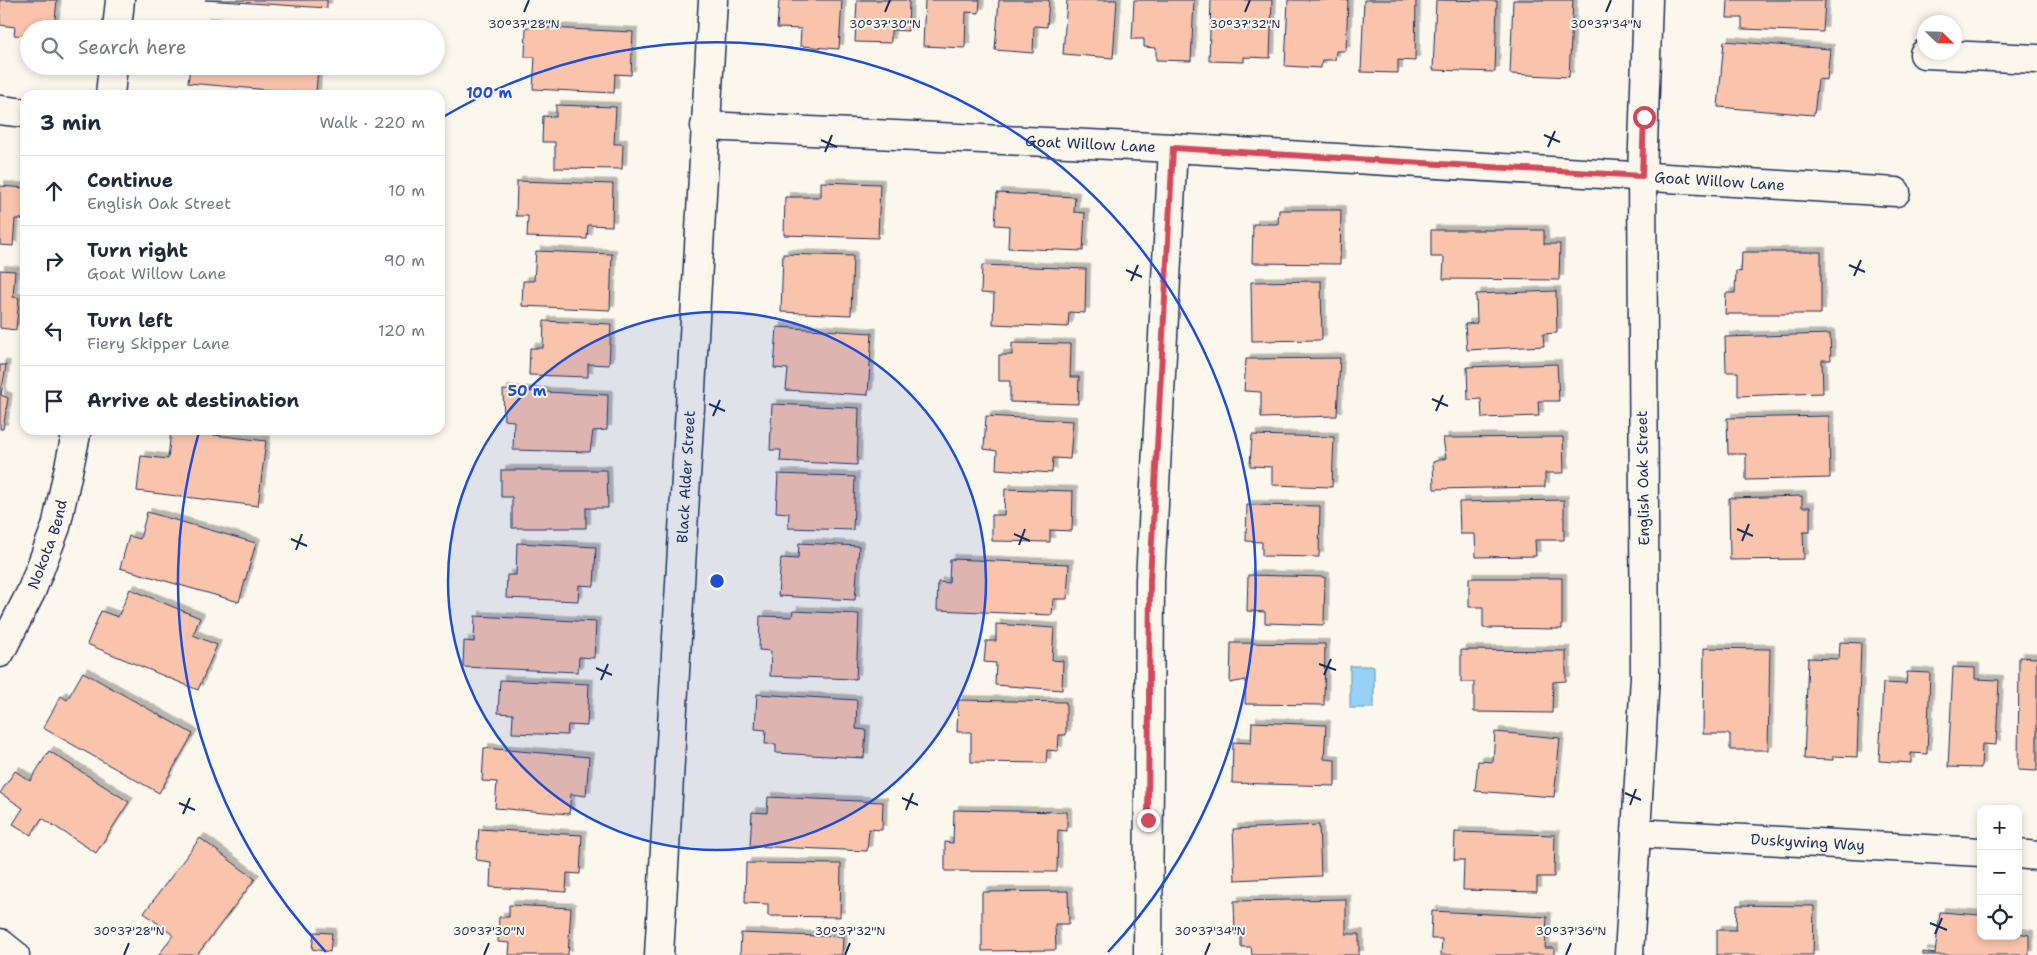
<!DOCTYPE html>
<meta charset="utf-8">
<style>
body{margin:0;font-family:"Shantell Sans",sans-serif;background:#f6f6f7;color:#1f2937}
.controls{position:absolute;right:15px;bottom:15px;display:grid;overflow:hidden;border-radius:10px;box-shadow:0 2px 8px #0003}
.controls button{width:45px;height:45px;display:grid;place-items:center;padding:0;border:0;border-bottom:1px solid #e0e1e3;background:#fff;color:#1f2937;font:25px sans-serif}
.compass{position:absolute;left:1917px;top:15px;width:45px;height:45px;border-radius:50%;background:#fff;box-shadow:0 2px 8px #0003;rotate:113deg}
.stop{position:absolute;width:15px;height:15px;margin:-11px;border:4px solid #d1495b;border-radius:50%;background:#fff}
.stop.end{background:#d1495b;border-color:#fff;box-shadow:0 1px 5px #0008}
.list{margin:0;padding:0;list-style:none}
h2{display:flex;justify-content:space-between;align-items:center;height:65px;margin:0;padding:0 20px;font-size:21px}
h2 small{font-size:16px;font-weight:400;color:#747a83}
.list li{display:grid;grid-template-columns:32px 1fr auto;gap:15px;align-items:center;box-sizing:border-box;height:70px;padding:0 20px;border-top:1px solid #e0e1e3}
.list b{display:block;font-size:19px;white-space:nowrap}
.list p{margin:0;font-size:16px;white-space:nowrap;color:#747a83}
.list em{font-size:16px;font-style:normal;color:#747a83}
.icon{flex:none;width:28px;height:28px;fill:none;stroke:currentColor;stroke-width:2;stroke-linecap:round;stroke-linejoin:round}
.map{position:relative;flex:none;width:2037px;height:955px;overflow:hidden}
.search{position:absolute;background:#fff;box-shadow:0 2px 8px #0003;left:20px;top:20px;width:425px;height:55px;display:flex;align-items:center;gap:12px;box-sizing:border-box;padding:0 18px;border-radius:28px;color:#747a83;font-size:19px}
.panel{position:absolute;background:#fff;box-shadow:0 2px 8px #0003;left:20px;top:90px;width:425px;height:345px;border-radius:15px}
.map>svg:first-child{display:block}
</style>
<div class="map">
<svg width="2037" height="955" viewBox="0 0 2037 955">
<defs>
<filter id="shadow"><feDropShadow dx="4.5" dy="-4.5" stdDeviation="0" flood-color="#0004"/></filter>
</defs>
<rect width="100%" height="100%" fill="#fbf7ec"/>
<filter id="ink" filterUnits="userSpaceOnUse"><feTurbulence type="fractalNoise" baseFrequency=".02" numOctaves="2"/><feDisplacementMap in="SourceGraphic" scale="10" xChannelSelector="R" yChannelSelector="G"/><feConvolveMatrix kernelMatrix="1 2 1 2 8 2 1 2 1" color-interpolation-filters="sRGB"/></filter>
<g filter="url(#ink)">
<!-- water -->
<path fill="#96d1f6" stroke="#6590b9" d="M1350 666H1374V708H1350Z"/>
<!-- building -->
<path fill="#f9c3ac" stroke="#1b2f5e" filter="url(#shadow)" d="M0 0H57L54 29H29V36L14 35 15 27 0 25Z
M205 0H327V8Z
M779 0H842L839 49 800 46 801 29 777 28Z
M857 0H909L908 31 891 30V43L855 42Z
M925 0H980L979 13 966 12 965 48 923 46Z
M999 0H1049L1047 27 1034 26 1033 53 995 50Z
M1067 0H1117L1113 58 1063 54Z
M1134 0H1194L1191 61 1156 60V48L1144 47V39H1132Z
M1211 0H1272L1270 58 1244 57V62L1209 61Z
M1288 0H1348L1346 51H1336L1335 60H1322L1321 68 1285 66Z
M1364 0H1416L1415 61 1398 60V73L1361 72Z
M1436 0 1497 1 1495 72 1433 70Z
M1513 0H1573L1569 77 1510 74Z
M1728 0H1825L1823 32 1742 29V18H1727Z
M205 22 284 29H204Z
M526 27 633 32 631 75 615 74 614 93 533 89 535 57H525Z
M1724 41 1830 49 1827 80 1818 79 1814 115 1718 107Z
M190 66H318L316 94 188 83Z
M556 105 616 107 614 144H623L622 169 555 168V142H542L543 116 556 117Z
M517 181 613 184 612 226 588 225 587 239 527 237 528 216H516Z
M821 182 880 184 878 238 784 235 785 197H821Z
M0 186 25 188V219H15L13 246 0 245Z
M997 193 1075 197 1074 212 1085 213 1083 251 1008 248 1009 226 995 225Z
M1279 210H1341L1340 264 1252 263 1253 224H1278Z
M1431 230H1544V244H1560L1559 280 1443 279 1444 257H1431Z
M536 251 612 254 610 310 522 306 523 281H534Z
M1742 252H1821V314H1725L1726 293H1735L1736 271 1741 272Z
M783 254 853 256 851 315 781 312Z
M982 265 1086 269 1085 313 1069 312 1068 327 993 324 994 294 981 293Z
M0 270 15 271 13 297 19 298 16 330 0 328Z
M1321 281 1322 340 1252 341 1251 282Z
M1556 291 1557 333 1543 334 1544 346 1467 350 1465 324 1477 323 1476 294Z
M544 321 611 324 609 365 588 364V377L529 375 530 348H543Z
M777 327 872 333 868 395 786 390 788 369 774 368Z
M1830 334 1831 360H1822L1823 393 1738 396V372H1726L1725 337Z
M1012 343 1071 344 1070 377H1079L1078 404 1010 402V381H999V355H1012Z
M1340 358 1337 416 1261 418V392L1244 391 1246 359Z
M1557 364 1559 401H1538L1539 416 1482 418 1481 399 1468 400 1467 367Z
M0 365H6L1 395 8 398 3 429H0Z
M503 390 608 395 607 430 593 431 590 452 513 450 514 421 504 420Z
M772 404 859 408 857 465 780 461 781 450H770Z
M986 416 1073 421 1070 459 1053 458 1052 473 996 469 997 451 984 449Z
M1829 416 1830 478 1746 480V454H1728L1727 418Z
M171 430 266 441 258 506 137 491 141 456 168 459Z
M1252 435 1334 437 1332 487 1272 485V467L1250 466Z
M1563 437 1564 473H1545V487L1434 489 1433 462 1446 458 1443 438Z
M501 470H607L608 508H586V528H512V497H501Z
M778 474 855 477 853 530 788 528 789 513 776 512Z
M1005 489 1073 491 1072 531 1050 530V542L992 541V515H1004Z
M1802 496V507H1810V532H1803L1804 559 1730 560 1729 498Z
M1564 500V540H1535L1536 556 1476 557 1475 534H1460L1459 502Z
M1247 505 1320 506 1319 557 1262 556V542L1246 541Z
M147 512 256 543 239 602 120 568 129 536 140 539Z
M517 543 596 547 594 586 579 585 578 601 506 598 507 575H516Z
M799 543 859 546 855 600 778 596 781 558 798 559Z
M950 559 1069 564 1067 599H1053L1052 615 937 610 938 582 949 583Z
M1248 575 1325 577 1324 625 1265 623V612L1247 611Z
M1469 578H1562V629L1483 628V607H1469Z
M130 589 200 618 193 635 217 645 198 690 87 644 101 611 118 617Z
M793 611 859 614 856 679 770 676 771 651 759 650 760 616 792 617Z
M475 616 596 622 594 658 579 657 578 672 463 667 464 641 474 642Z
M996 624 1054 628 1052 660 1063 661 1062 690 995 685 996 663 984 662 986 641H996Z
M1840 642 1861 643 1857 757 1833 756V760L1804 759 1808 658 1839 659Z
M1231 643 1325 644 1324 705 1245 704 1246 680 1230 683Z
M1704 648 1770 649 1768 750H1730V734H1703Z
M1461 650 1566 651V681L1553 682 1552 713 1474 712V682H1461Z
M2019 657 2037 658V771L2018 770Z
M1953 667 1975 668V679L1999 680 1996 745 1982 744 1981 768 1948 767Z
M83 672 193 734 159 793 43 728 61 696 67 700Z
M1907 672 1930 673 1927 754 1911 753V763L1879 761 1883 683 1906 684Z
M500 680 589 684 587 726 568 725 567 735 512 733 513 714 498 713Z
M757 694 857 700 856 729 866 730 864 758 776 753V744H765L766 730 755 729Z
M958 700 1066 702V735H1059L1058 751 1047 750 1046 763 971 762V732H957Z
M1252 722 1326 725 1324 759 1335 760V786L1232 783 1233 742 1251 743Z
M1495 732 1560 738 1554 797 1475 791 1478 761 1493 762Z
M484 748 589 757 586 796 571 794 569 814 495 808 497 782 482 781Z
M49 751 129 802 96 853 42 818 31 835 13 824 23 808 0 793 15 771 30 781Z
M768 797 883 802 882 830 869 829 867 851 750 846 752 812 767 813Z
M954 810 1067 812V831L1058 830 1057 872 945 871V842L953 843Z
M1319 825 1321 876 1235 880 1233 829Z
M479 829 582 835 580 874 567 873 566 892 490 887 491 862 476 860Z
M1455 832 1555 835 1554 877H1537V892L1463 890 1464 860H1454Z
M200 838 255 879 197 955H159L173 935 144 913Z
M746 863 841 864 840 917 768 916V904L745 903Z
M1068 891 1069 924H1055L1056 950 982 951V892Z
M1346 899V934H1359V955H1252L1251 947H1241V935L1235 934 1234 901Z
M509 905 571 908 568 955H509L510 943 498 942 499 917H509Z
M1737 905 1814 906 1813 955H1717V930H1736Z
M1432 911 1547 917 1545 948H1554V955H1441L1442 939H1431Z
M1940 912 1981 915V936H2018V933L2029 935V955H1923V952L1935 954Z
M314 932 332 933 330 952 312 949Z
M741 933 843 937 842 955H740Z"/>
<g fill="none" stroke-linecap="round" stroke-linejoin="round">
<!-- minor casing -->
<g stroke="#1b2f5e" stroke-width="31">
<g id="minor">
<path d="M117 29 120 0"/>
<path d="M1924 54 2037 59"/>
<path d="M110 95 113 66"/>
<path d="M0 110 25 113"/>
<path id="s1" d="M705 126 1173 148 1896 192"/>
<path id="s2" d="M0 653 31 592 56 527 77 430"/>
<path id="s3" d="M1636 833 1981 852"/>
<path d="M2018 854 2037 856"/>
<path d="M0 943 15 955"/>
<path id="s4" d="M659 955 713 0"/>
<path d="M1148 955 1150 580 1173 148"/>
<path d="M1629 955 1645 676 1642 175 1648 0"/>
</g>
</g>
<!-- minor -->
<use href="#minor" stroke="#fbf7ec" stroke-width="28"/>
</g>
</g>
<g fill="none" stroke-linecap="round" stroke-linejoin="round" filter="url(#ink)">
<!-- route -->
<path stroke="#d1495b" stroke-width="6" d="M1148 820 1150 580 1173 148 1642 176 1644 117"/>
</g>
<!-- ticks -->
<path fill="none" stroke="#1b2f5e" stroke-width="2" d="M524 12 529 0M885 12 890 0M1245 12 1250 0M1606 12 1611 0M1544 135 1560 142M821 140 837 147M1548 147 1555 131M825 152 832 135M1849 265 1865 272M1126 270 1142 277M1854 276 1861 260M1131 281 1138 265M1432 399 1448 406M709 404 725 411M1436 411 1443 395M713 416 720 400M1737 529 1753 536M1014 534 1030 541M291 539 307 546M1742 541 1749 524M1019 545 1025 529M296 550 302 534M1319 664 1336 670M596 668 612 675M1324 675 1331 659M601 680 608 664M1625 793 1641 800M902 798 918 805M179 803 195 810M1630 805 1636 789M906 810 913 793M183 814 190 798M1930 923 1947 930M1935 934 1942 918M124 955 129 943M484 955 489 943M845 955 850 943M1205 955 1210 943M1566 955 1571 943"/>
<!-- distance rings -->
<circle cx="717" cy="581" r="269" fill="#1d4ed8" fill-opacity=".12"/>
<g fill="none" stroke="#1d4ed8" stroke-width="2.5">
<circle cx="717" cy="581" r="269"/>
<path d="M326 952A539 539 0 0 1 199 432M443 117A539 539 0 0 1 1108 952"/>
</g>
<g text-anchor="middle" stroke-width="4" stroke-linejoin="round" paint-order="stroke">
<!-- street labels -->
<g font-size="15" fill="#1b2f5e" stroke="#fbf7ec">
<text dy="5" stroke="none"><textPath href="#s1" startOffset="386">Goat Willow Lane</textPath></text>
<text dy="5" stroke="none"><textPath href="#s1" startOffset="1016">Goat Willow Lane</textPath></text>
<text dy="5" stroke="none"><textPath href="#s4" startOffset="479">Black Alder Street</textPath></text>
<text transform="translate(1643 478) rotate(-91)" y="5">English Oak Street</text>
<text dy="5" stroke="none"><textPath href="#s2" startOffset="119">Nokota Bend</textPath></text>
<text dy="5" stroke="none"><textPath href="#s3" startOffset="172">Duskywing Way</textPath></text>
</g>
</g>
<g font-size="12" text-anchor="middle" fill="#1b2f5e" stroke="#fbf7ec" stroke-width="4" stroke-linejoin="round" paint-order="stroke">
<text x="524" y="28">30°37'28"N</text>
<text x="885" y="28">30°37'30"N</text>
<text x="1245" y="28">30°37'32"N</text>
<text x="1606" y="28">30°37'34"N</text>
<text x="129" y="935">30°37'28"N</text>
<text x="489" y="935">30°37'30"N</text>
<text x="850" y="935">30°37'32"N</text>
<text x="1210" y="935">30°37'34"N</text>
<text x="1571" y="935">30°37'36"N</text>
</g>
<circle cx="717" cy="581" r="8" fill="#1d4ed8" stroke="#fbf7ec" stroke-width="2.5"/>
<g font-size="15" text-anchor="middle" font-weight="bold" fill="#1d4ed8" stroke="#fbf7ec" stroke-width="4" stroke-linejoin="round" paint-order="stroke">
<text x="489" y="98">100 m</text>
<text x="527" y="396">50 m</text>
</g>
</svg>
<div class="controls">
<button>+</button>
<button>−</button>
<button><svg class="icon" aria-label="locate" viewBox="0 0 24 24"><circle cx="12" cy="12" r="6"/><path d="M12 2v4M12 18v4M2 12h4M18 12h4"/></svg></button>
</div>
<svg class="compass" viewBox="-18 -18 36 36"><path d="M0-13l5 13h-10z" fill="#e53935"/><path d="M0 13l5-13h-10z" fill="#747a83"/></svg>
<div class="stop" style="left:1644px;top:117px"></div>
<div class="stop end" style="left:1148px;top:820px"></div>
<div class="search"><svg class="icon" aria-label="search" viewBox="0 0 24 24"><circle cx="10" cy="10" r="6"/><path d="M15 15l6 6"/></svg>Search here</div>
<section class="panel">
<h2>3 min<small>Walk · 220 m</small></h2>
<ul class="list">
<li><svg class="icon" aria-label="ahead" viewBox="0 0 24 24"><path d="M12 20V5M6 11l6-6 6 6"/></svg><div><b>Continue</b><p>English Oak Street</p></div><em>10 m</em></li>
<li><svg class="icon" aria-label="right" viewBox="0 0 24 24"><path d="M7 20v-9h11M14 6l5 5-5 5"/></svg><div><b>Turn right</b><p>Goat Willow Lane</p></div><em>90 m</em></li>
<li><svg class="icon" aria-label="left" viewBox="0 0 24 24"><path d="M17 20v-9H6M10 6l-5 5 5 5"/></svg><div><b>Turn left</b><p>Fiery Skipper Lane</p></div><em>120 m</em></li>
<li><svg class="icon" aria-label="arrive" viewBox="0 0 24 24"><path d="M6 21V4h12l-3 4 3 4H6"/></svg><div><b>Arrive at destination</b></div></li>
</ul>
</section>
</div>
